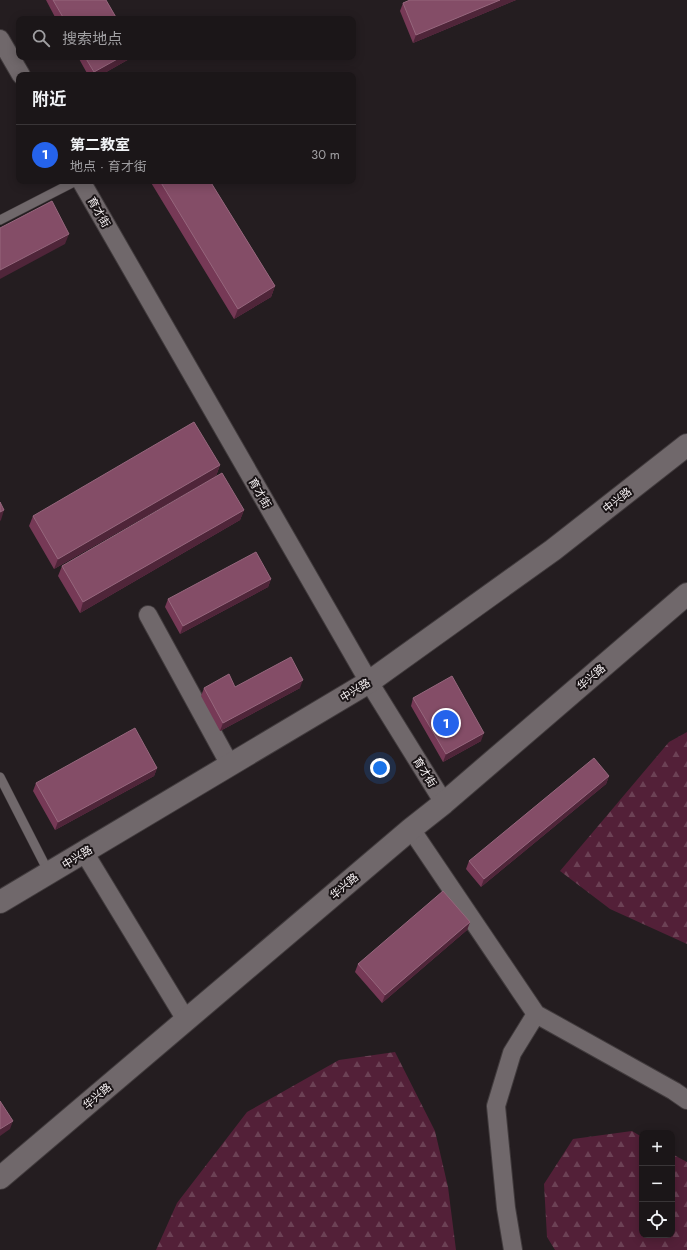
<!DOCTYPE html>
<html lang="zh">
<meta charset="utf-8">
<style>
body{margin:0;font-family:Jost,"Noto Sans SC",sans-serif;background:#241f21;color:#f1f3f6}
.controls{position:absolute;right:12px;bottom:12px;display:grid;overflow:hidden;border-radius:8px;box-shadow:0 2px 10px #0003}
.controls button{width:36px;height:36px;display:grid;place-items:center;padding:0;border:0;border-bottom:1px solid #393537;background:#1b1618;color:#f1f3f6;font:20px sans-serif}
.you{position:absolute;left:380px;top:768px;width:14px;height:14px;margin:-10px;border:3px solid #fff;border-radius:50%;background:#1a73e8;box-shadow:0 0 0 6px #1a73e833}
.badge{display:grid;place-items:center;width:26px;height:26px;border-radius:50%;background:#2563eb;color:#fff;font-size:13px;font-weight:700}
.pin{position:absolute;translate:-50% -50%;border:2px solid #fff;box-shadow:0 1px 4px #0006}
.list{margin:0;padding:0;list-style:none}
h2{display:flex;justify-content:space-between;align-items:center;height:52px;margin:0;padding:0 16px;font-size:17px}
h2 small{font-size:13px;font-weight:400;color:#a09fa2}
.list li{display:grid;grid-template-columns:26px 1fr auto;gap:12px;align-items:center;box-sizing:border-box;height:60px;padding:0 16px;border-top:1px solid #393537}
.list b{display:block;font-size:15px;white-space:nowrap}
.list p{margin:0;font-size:13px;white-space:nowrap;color:#a09fa2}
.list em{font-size:13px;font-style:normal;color:#a09fa2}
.icon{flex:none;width:22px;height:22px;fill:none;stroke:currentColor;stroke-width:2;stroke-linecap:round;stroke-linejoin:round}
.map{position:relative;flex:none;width:687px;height:1250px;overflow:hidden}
.search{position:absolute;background:#1b1618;box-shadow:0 2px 10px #0003;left:16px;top:16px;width:340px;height:44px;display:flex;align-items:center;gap:10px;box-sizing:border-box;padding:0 14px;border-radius:8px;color:#a09fa2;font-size:15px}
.panel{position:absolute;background:#1b1618;box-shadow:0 2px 10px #0003;left:16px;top:72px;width:340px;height:112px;border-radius:8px}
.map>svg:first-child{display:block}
</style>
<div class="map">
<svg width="687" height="1250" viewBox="0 0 687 1250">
<defs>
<pattern id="forest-firs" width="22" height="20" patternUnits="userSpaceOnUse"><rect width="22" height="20" fill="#532038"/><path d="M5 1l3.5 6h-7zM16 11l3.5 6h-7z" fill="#6c4155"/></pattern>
</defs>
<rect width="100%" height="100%" fill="#241d20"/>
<!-- forest -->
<path fill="url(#forest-firs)" d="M687 732V944L610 909 560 871 669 742Z
M395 1052 435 1131 448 1187 456 1250H156L177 1203 247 1112 339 1060Z
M632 1131 642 1137V1235H672V1154L687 1162V1250H555L547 1237 544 1184 573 1139Z"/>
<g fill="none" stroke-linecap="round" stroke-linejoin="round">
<!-- lane casing -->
<g stroke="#413b3d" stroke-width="10">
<path id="lane" d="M0 220 76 181
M0 777 49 873"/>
</g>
<!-- street casing -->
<g stroke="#413b3d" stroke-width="20">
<path id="street" d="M0 39 21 75
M81 181 369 682 444 803
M148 615 230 765
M411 829 536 1014 674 1091 687 1100
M84 852 186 1020
M513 1250 506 1208 496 1106 512 1053 536 1014"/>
</g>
<!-- secondary casing -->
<g stroke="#413b3d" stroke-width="24">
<path id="secondary" d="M0 902 369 682 553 550 687 445
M0 1178 411 829 444 803 687 594"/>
</g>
<!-- lane -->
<use href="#lane" stroke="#70686b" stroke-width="9"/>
<!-- street -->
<use href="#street" stroke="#70686b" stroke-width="18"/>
<!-- secondary -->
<use href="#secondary" stroke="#70686b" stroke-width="22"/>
</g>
<!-- wall -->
<path fill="#763956" d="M46 0H106L117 19H56Z
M410 0H516L413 43 400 11 403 3Z
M78 57H131V58L101 75H88Z
M150 181H210L275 286 271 297 234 319Z
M220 465 216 476 54 569 29 526 33 516Z
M244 510 240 520 80 613 58 576 62 566Z
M271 579 268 587 180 634 165 607 168 599Z
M235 687 300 688 220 731 201 696 204 688Z
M413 698 481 741 443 762 411 706Z
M157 768 154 776 55 830 33 791 36 783Z
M609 776 606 784 481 887 466 869 469 861Z
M470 922 467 930 382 1003 355 972 358 964Z"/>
<!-- shaded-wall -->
<path fill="#4f2539" d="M500 0H516L413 43 416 35Z
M121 57H131V58L101 75H93L94 72Z
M69 234 65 244 0 279V270Z
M275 286 271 297 234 319 238 309Z
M220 465 216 476 54 569 58 559Z
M4 510 1 520 0 521V512Z
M244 510 240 520 80 613 83 602Z
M271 579 268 587 180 634 183 626Z
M303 680 300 688 220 731 223 723Z
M484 733 481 741 443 762 446 754Z
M157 768 154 776 55 830 58 822Z
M609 776 606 784 481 887 484 879Z
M470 922 467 930 382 1003 385 995Z
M13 1121 10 1129 0 1136V1129Z"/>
<!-- building -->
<path fill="#844d67" stroke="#96677d" d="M53 0H106L117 19H64Z
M410 0H500L416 35 403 3Z
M85 57H121L94 72Z
M160 181H210L275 286 238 309Z
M52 201 69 234 0 270V228Z
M194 422 220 465 58 559 33 516Z
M222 473 244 510 83 602 62 566Z
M0 502 4 510 0 512Z
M256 552 271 579 183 626 168 599Z
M291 657 303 680 223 723 204 688 229 674 235 687Z
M452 676 484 733 446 754 413 698Z
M135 728 157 768 58 822 36 783Z
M594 758 609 776 484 879 469 861Z
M443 891 470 922 385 995 358 964Z
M0 1101 13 1121 0 1129Z"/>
<g text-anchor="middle" stroke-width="4" stroke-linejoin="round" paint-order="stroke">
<!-- street labels -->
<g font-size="11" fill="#f8f3f5" stroke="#1a1416">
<text transform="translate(99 212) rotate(60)" y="4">育才街</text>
<text transform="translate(260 493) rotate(60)" y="4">育才街</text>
<text transform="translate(617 500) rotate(-38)" y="4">中兴路</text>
<text transform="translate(591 677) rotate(-41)" y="4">华兴路</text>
<text transform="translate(355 690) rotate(-31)" y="4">中兴路</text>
<text transform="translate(425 772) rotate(58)" y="4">育才街</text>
<text transform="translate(77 857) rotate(-31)" y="4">中兴路</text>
<text transform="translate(344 886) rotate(-40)" y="4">华兴路</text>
<text transform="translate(97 1096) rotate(-40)" y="4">华兴路</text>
</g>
</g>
</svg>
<div class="controls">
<button>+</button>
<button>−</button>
<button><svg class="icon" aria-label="locate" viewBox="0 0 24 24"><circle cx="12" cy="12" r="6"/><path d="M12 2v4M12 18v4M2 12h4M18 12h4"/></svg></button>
</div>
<div class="you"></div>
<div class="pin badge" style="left:446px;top:723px">1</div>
<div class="search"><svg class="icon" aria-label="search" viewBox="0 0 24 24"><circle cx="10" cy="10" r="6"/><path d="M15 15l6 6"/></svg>搜索地点</div>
<section class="panel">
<h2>附近<small></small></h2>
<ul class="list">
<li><span class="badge">1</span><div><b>第二教室</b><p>地点 · 育才街</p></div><em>30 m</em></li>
</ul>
</section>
</div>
